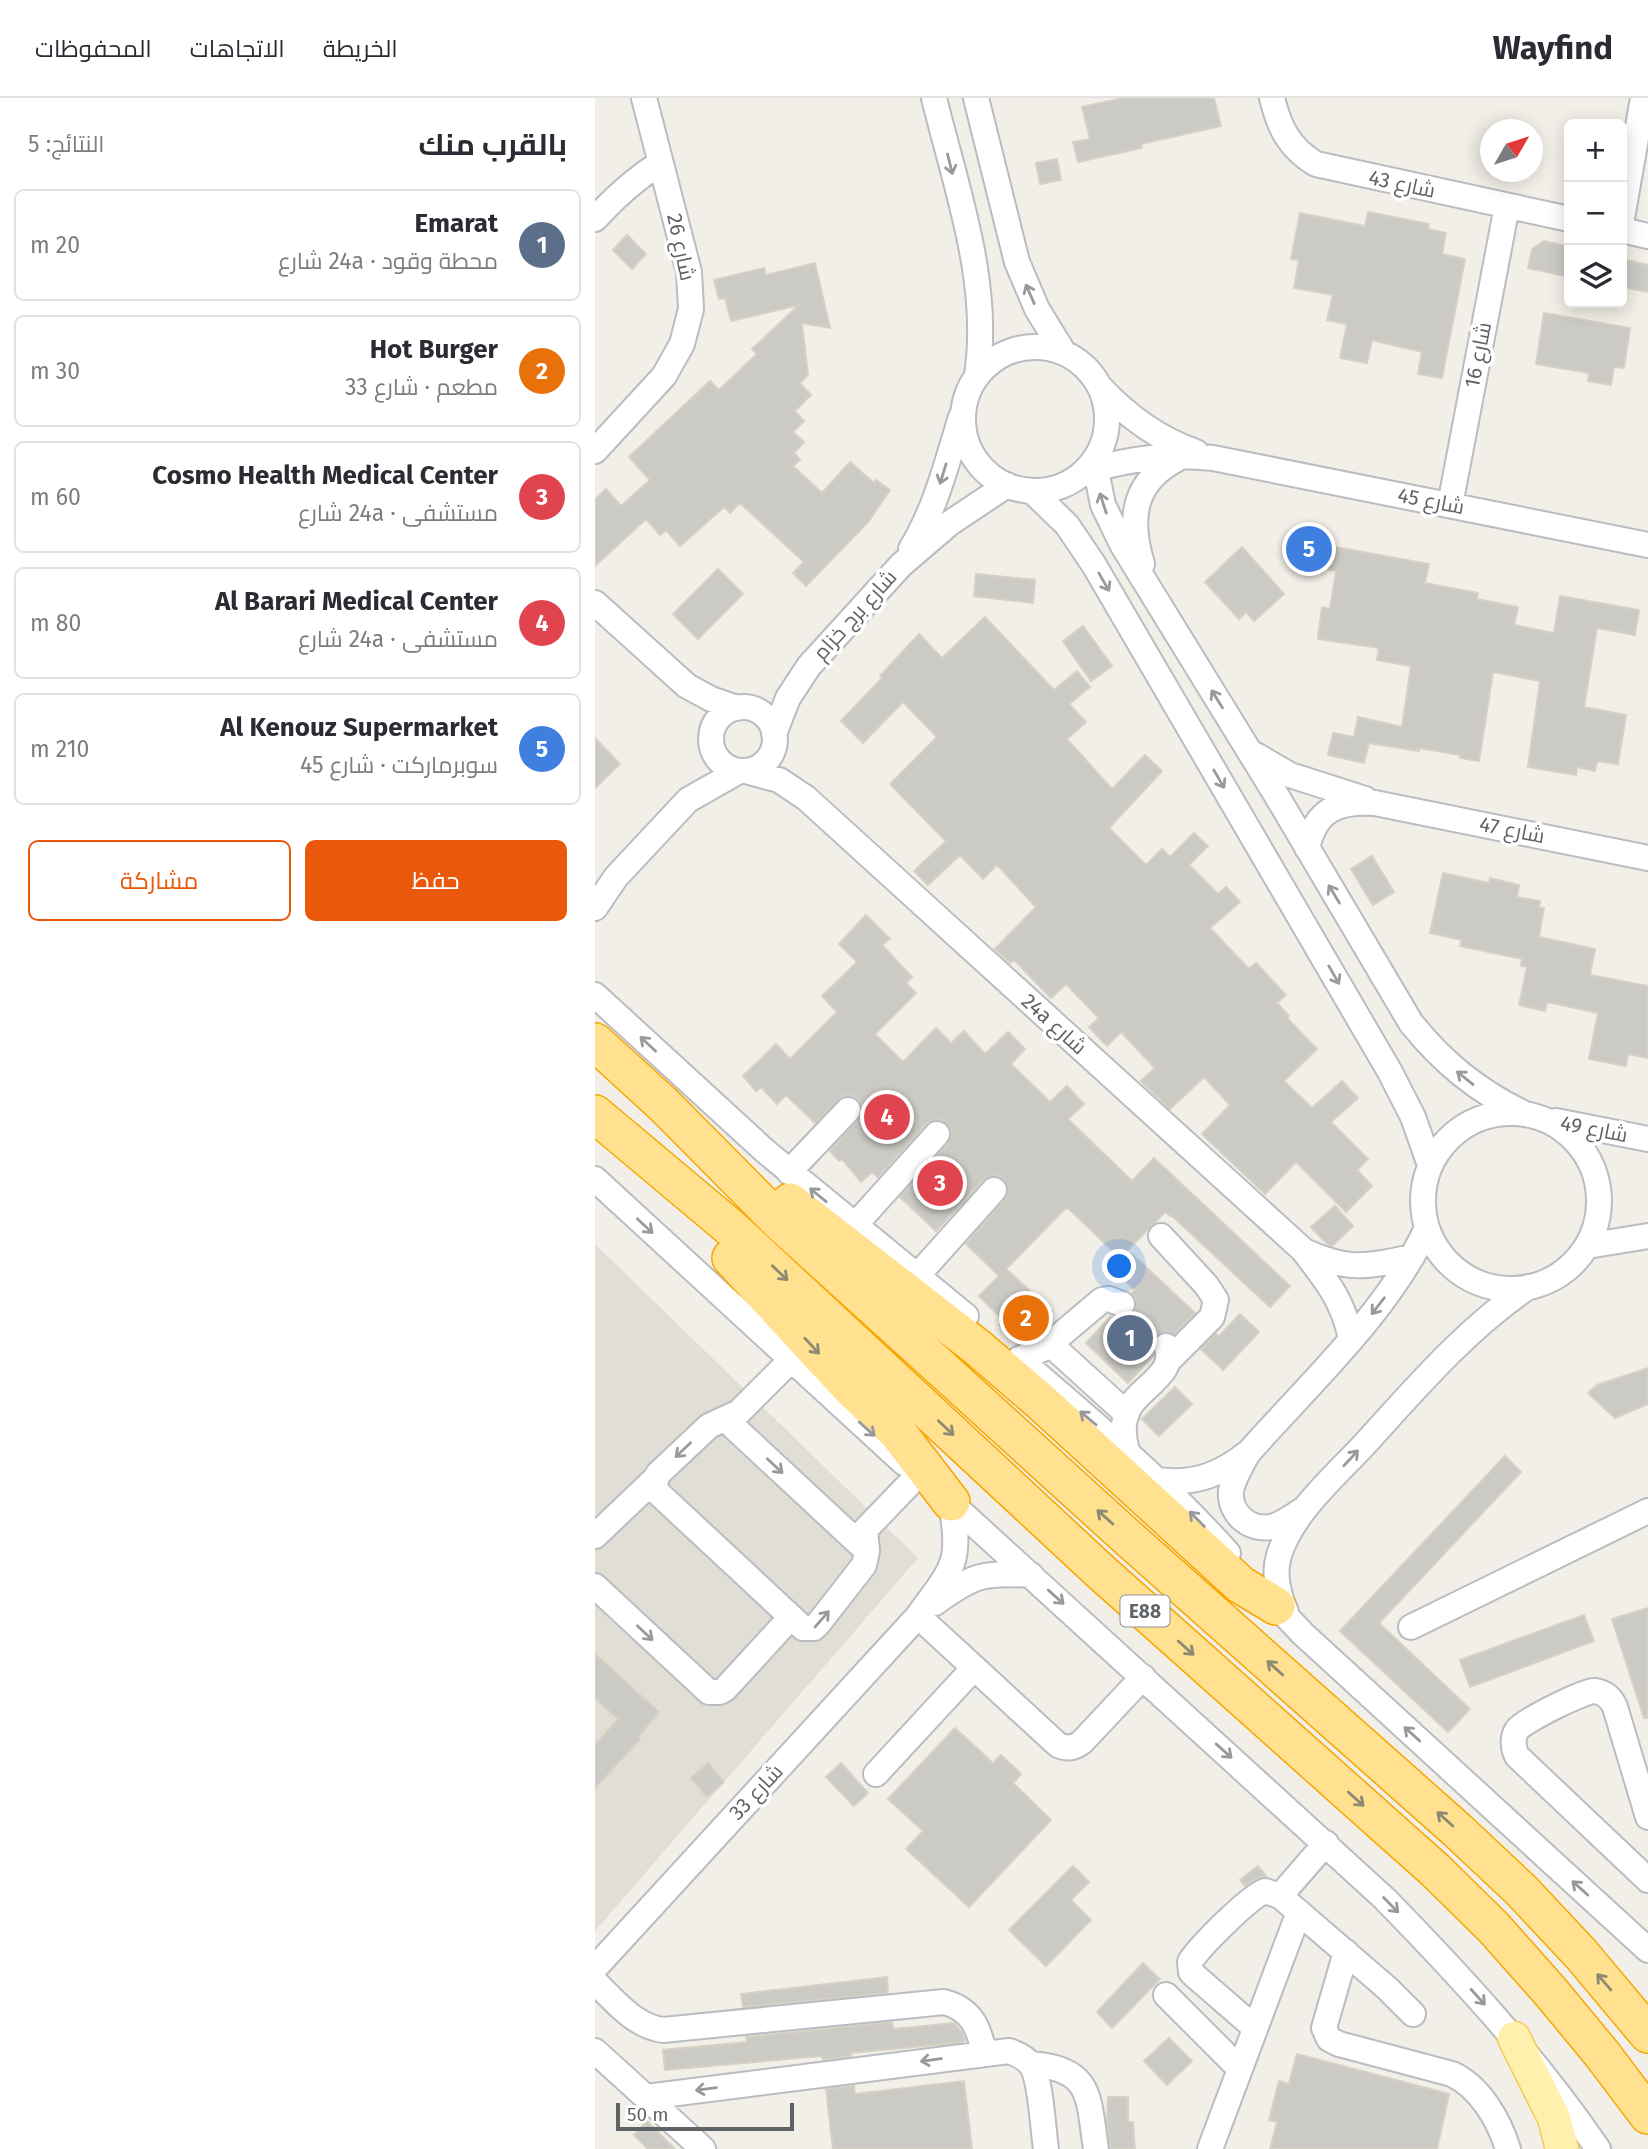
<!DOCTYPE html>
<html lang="ar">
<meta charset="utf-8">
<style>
body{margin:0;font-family:"Fira Sans",Cairo,sans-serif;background:#f7f7f7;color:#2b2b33;direction:rtl}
.controls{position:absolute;right:21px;top:21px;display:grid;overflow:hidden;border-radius:10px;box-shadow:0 4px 18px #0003}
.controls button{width:63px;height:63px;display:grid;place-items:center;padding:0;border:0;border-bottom:2px solid #e1e1e2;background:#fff;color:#2b2b33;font:35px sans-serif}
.compass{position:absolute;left:885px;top:21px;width:63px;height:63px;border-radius:50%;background:#fff;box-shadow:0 4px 18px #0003;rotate:51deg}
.scale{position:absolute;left:21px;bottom:18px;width:178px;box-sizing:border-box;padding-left:7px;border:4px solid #5e6368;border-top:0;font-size:19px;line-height:24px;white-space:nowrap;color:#5e6368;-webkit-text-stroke:5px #fff;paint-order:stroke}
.you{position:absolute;left:525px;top:1169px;width:24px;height:24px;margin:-18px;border:5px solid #fff;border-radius:50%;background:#1a73e8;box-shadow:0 0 0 10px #1a73e833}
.badge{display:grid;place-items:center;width:46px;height:46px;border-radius:50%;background:#ea580c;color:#fff;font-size:23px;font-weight:700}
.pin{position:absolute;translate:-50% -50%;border:4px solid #fff;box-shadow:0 2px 7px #0006}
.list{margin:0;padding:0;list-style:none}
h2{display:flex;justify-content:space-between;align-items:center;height:91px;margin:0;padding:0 28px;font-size:30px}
h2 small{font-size:23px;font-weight:400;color:#7c7c81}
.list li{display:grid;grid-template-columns:46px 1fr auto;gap:21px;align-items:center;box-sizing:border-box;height:112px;margin:0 14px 14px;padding:0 14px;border:2px solid #e1e1e2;border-radius:10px}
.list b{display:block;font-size:26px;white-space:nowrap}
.list p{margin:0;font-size:23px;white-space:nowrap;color:#7c7c81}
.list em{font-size:23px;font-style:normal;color:#7c7c81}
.actions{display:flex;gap:14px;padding:21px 28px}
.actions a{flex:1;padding:16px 0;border:2px solid #ea580c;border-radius:10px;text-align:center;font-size:24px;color:#ea580c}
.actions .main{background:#ea580c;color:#fff}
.icon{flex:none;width:38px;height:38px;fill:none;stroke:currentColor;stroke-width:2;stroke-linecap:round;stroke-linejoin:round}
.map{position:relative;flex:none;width:1053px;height:2051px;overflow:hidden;direction:ltr}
header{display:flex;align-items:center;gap:42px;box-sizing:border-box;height:98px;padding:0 35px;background:#fff;border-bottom:2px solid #e1e1e2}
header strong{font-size:33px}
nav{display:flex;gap:38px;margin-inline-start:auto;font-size:24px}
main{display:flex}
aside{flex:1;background:#fff}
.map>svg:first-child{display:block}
</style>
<header>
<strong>Wayfind</strong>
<nav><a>الخريطة</a><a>الاتجاهات</a><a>المحفوظات</a></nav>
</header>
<main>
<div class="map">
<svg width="1053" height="2051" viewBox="0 0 1053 2051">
<rect width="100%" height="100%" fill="#f1efe7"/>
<!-- education -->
<path fill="#e1ded5" d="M0 1146 323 1460 0 1833Z"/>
<!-- building -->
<path fill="#cccac4" stroke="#d6d1c5" stroke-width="2" d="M528 0H619L626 28 546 46 547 50 483 64 478 44 495 41 487 9Z
M462 61 466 82 445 86 441 65Z
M773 114 834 126 833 131 851 135 847 156 870 161 847 280 823 276 827 254 777 242 772 265 745 260 752 226 732 222 738 197 699 190 704 162 696 161 705 115 770 128Z
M32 137 51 156 37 171 18 152Z
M949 143 974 149V179L933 170 937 151Z
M1027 161 1053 167V194L1027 189Z
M220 165 235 230 207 225 213 277 205 285 216 297 200 313 209 323 198 334 209 344 199 355 205 362 198 368 227 395 255 364 279 385 281 382 295 392 274 423 211 488 198 475 209 464 145 405 135 415 129 409 85 448 71 432 65 437 51 421 0 468V401L11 391 26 408 55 382 34 359 115 283 124 292 162 256 157 251 204 207 136 223 130 200 124 201 119 182 169 170 171 177Z
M949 215 1035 230 1029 270 1019 269 1016 287 993 283 994 275 941 266Z
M703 432 731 438 729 447 834 466 830 485 883 495 882 501 923 509 919 527 959 535 965 498 1044 512 1040 537 1002 530 989 609 1031 617 1023 666 1002 663 1000 673 982 669 981 677 933 669 945 583 898 574 884 663 865 660V657L824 650V653L774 645 769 665 733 657 738 635 759 639 763 619 807 629 816 568 782 562 784 550 723 541 727 509 735 511 741 473 734 472 738 451 719 469 697 464Z
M647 449 689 496 659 523 651 514 644 521 610 484Z
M123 471 148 496 103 541 78 516Z
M381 476 440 482 438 505 379 498Z
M390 519 459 592 482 573 495 589 474 606 491 624 472 641 517 691 550 657 567 673 514 730 551 767 567 751 575 759 599 735 613 748 594 767 623 796 631 789 645 804 615 830 654 871 661 865 691 897 682 905 694 918 692 920 722 951 689 983 717 1010 747 983 763 1000 736 1024 773 1061 762 1072 777 1088 751 1114 701 1064 670 1096 607 1036 635 1007 609 979 575 1011 546 983 560 970 526 934 512 948 494 929 504 920 471 886 456 900 419 862 415 865 400 851 441 809 402 767 388 781 365 757 333 787 319 773 351 743 295 686 342 639 308 604 268 645 246 623 287 580 285 578 324 536 347 560Z
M488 528 517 568 496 583 468 543Z
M0 640 25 666 0 690Z
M777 758 799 794 778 807 756 771Z
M848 775 894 785 895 780 924 787 922 799 945 803 944 810H949L944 839 1000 851 995 877 1053 888V960L1033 956 1031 968 994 961 1003 915 952 904 950 913 924 907 932 869 926 868 927 861 865 848 867 842 835 835Z
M271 817 295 841 287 847 317 879 311 885 321 895 280 936 308 964 341 930 356 945 369 933 390 956 413 934 430 951 416 966 455 1004 472 988 489 1006 473 1021 537 1083 559 1060 695 1188 675 1209 576 1117 575 1118 570 1114 525 1160 472 1109 411 1171 457 1213 430 1242 425 1245 405 1227 409 1223 384 1198 404 1178 371 1146 410 1101 414 1094 409 1081 401 1077 388 1082 341 1133 305 1099 353 1045 356 1032 352 1025 344 1021 331 1026 283 1079 277 1074 266 1084 247 1061 244 1063 235 1053 267 1016V1007L263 1001 256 997 248 998 220 1025 191 997 182 1006 166 989 161 993 148 978 181 946 195 961 242 914 227 898 262 864 244 846Z
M740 1108 758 1128 737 1148 732 1146 716 1129Z
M536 1155 600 1215 579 1236 568 1233 560 1238 557 1244 558 1258 533 1285 491 1245 516 1218 530 1221 541 1212 542 1203 537 1195 540 1192 520 1172Z
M645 1216 664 1234 628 1272 606 1251 621 1236 624 1238Z
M1053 1270V1306L1020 1320 993 1295 1002 1287Z
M580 1289 597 1306 564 1338 547 1321Z
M910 1358 926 1374 784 1525 875 1611 853 1634 745 1533Z
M1053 1510V1620H1049L1017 1521Z
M989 1517 999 1543 875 1589 865 1562Z
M0 1556 64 1614 43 1639 45 1641 0 1690V1647L23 1621 0 1600Z
M360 1630 398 1665 406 1657 426 1676 418 1685 456 1722 374 1809 311 1751 328 1733 293 1701Z
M113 1665 129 1684 112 1699 96 1680Z
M246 1665 273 1695 259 1708 231 1679Z
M478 1768 494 1784 476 1802 496 1822 451 1868 414 1832Z
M663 1768 671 1778 663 1780 650 1788 645 1782Z
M548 1865 565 1881 517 1930 502 1914Z
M292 1879 293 1895 148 1909 146 1896Z
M297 1924 298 1931 359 1925 368 1936 370 1944 256 1955V1958L228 1962 227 1958 70 1972 68 1952 152 1944 151 1939Z
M574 1940 597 1963 572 1987 549 1963Z
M702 1956 854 1996 842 2051H675L682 2024 674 2022 684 1983 694 1986Z
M369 1983 377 2051H238L231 1991 259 1988 260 1996Z
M513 1999H533V2024H538L540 2051H516L512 2024Z
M52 2023 80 2051H53L39 2037Z"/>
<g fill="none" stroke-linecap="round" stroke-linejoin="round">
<!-- minor-tunnel -->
<path stroke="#ccccc7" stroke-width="24" stroke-dasharray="24 12" stroke-linecap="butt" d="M527 1206 570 1246"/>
<!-- minor casing -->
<g stroke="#b9bdc1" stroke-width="28">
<path id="minor" d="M339 0C361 90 396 184 382 277
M381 0 422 164 442 211 469 255
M677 0C684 29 694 50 721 66L974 121
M1027 120 1048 0
M0 121C20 99 40 81 65 65
M1027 132 1053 138
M368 321a72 72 0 1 1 144 0a72 72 0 1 1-144 0Z
M505 289C532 318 563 341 601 354
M0 353 69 278 87 246 96 211 94 174 49 0
M499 362 508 407 528 448 680 695 816 925C848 965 883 993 928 1015
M490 374C532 361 574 355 618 360L1053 447
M437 393 472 427 499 467 795 974 818 1019 835 1067
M855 407 912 108
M316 451C341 410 352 364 366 319
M547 466C533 419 538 382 586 359
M0 505 92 588 116 601 142 610
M116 641a32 32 0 1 1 64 0a32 32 0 1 1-64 0Z
M179 636 193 600 214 568 306 467 355 425 412 387
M659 656 695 677 770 701
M154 674 184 682 211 700 708 1152C731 1182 748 1202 756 1241
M712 750C721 711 743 703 780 705L1053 760
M0 810 21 779 93 702 144 673
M0 897 170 1053 371 1218
M828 1103a88 88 0 1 1 176 0a88 88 0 1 1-176 0Z
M961 1023 1053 1041
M194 1074 253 1012
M0 1081 309 1365
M260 1127 342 1036
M566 1138 612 1188 621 1202 617 1219 574 1262
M992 1148 1053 1138
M709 1153C753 1173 771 1169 817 1159
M322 1178 399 1092
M455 1246 532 1316
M424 1261C497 1323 569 1384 633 1455
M424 1261 450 1250 507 1202 514 1201 527 1206
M195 1263 144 1314 114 1328 63 1376 60 1385 62 1394 208 1530H219L223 1526 269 1467 272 1453 270 1432 323 1377
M130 1321 272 1453
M532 1353C528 1339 527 1323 534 1310 545 1289 583 1275 571 1248
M652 1357C646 1368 638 1381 636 1393 634 1417 657 1435 680 1428 690 1424 700 1417 709 1411
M562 1382C599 1387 625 1377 654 1354 715 1285 793 1214 832 1130
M345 1395 790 1801C867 1880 941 1960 1003 2051
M0 1438 61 1380
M0 1488 114 1594H125L130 1591 196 1519
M672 1498 708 1536 1053 1852
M340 1505C378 1477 388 1474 436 1477
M691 1514C683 1496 678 1477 684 1457 698 1414 738 1380 768 1348 820 1291 869 1233 933 1189
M323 1518 463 1647C473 1651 479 1650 487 1644L548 1579
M816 1529 1053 1413
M281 1676 379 1570
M1053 1719 1020 1609C1016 1600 1010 1594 999 1593 989 1593 928 1623 922 1632 917 1640 918 1650 922 1658L1053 1782
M685 1798 731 1745
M751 1854 729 1930 734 1941 744 1946 857 1976C885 1989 904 2022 913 2051
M0 1870 323 1518C358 1469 367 1467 356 1404
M0 1884C20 1903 39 1928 68 1932L349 1904C376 1911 384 1929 389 1955
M571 1897 644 1970
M660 1930 600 1878 596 1874 595 1864C604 1849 654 1799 670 1793L685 1798 792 1890 818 1916
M0 1953 108 2051
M436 1966C498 1971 493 1999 501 2051
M51 1999 414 1953C423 1956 431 1960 437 1968 446 1984 448 2031 451 2051
M615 2051 704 1814"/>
</g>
<!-- major casing -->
<g stroke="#f8c959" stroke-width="35">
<path id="major" d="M919 1940 959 2020 967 2051"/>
</g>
<!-- highway casing -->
<g stroke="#f8a600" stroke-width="40">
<path id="highway" d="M0 944 69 1007 184 1123 532 1439 862 1732 926 1792 986 1856 1053 1936
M0 1016 137 1131 506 1474 840 1772 899 1830 954 1892 1007 1956 1053 2017
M195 1104 382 1249 446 1304 646 1487 681 1508
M136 1160 255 1289 303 1335 356 1404"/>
</g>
<!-- minor -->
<use href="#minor" stroke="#fff" stroke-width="24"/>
<!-- major -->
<use href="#major" stroke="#fff0ae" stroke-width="32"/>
<!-- highway -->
<use href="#highway" stroke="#ffe190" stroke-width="37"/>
</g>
<!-- one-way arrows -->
<defs><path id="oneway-shaft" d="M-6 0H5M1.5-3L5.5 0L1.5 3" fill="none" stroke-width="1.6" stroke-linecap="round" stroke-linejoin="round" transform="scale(1.75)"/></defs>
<g stroke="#969a9d">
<use href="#oneway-shaft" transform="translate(355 66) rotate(76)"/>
<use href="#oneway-shaft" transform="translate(435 196) rotate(-114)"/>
<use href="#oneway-shaft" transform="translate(348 376) rotate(107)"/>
<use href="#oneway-shaft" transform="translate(508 405) rotate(-108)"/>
<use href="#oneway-shaft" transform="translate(509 484) rotate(60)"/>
<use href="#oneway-shaft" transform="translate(622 601) rotate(-122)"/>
<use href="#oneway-shaft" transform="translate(624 681) rotate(60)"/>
<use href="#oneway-shaft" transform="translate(739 796) rotate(-121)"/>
<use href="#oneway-shaft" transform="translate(739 877) rotate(60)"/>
<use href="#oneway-shaft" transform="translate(53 946) rotate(-137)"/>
<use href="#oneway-shaft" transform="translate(870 980) rotate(-141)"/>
<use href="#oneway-shaft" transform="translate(223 1097) rotate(-141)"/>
<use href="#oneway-shaft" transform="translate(50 1128) rotate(43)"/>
<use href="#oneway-shaft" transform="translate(783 1208) rotate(128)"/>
<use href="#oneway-shaft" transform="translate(493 1320) rotate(-140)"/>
<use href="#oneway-shaft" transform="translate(272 1331) rotate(42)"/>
<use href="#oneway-shaft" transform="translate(88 1352) rotate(136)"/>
<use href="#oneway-shaft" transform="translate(756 1360) rotate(-47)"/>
<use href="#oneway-shaft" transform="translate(180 1368) rotate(43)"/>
<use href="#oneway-shaft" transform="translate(602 1421) rotate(-135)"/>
<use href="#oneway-shaft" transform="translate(461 1499) rotate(42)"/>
<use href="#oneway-shaft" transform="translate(227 1521) rotate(-49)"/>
<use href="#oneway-shaft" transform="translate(50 1535) rotate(43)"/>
<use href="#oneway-shaft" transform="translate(817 1636) rotate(-138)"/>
<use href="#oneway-shaft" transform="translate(629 1653) rotate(42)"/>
<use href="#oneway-shaft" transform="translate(985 1790) rotate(-138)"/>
<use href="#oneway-shaft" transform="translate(796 1807) rotate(45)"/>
<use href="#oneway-shaft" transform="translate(883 1899) rotate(48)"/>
<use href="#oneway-shaft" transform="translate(336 1962) rotate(173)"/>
<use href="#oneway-shaft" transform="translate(111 1991) rotate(173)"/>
</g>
<g stroke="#8e8974">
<use href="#oneway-shaft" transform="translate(185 1175) rotate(43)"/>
<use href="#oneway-shaft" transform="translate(217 1248) rotate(47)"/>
<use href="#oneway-shaft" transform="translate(351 1330) rotate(43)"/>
<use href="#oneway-shaft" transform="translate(510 1419) rotate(-138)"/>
<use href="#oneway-shaft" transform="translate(591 1550) rotate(42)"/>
<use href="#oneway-shaft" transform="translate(680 1570) rotate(-138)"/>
<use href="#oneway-shaft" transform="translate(761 1701) rotate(42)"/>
<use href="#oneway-shaft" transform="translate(850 1721) rotate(-138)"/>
<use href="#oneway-shaft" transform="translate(1009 1884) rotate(-131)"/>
</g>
<g text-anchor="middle" stroke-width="7" stroke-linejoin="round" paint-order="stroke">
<!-- shield labels -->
<rect fill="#fff" stroke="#8e9295" stroke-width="2" x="525.5" y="1497.5" width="49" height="31" rx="5"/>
<g font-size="19" font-weight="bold" fill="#5e6368">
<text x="550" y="1520">E88</text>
</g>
<!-- street labels -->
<g font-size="21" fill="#5e6368" stroke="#fff">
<text transform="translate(807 86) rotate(12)" y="7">شارع 43</text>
<text transform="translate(86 149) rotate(78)" y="7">شارع 26</text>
<text transform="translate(883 257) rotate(-79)" y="7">شارع 16</text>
<text transform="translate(836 403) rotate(11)" y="7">شارع 45</text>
<text transform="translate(260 517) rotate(-48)" y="7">شارع برج خزام</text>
<text transform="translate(917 732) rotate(11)" y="7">شارع 47</text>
<text transform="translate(459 926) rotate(42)" y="7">24a شارع</text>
<text transform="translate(999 1031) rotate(11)" y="7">شارع 49</text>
<text transform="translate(161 1694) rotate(-47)" y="7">شارع 33</text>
</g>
</g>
</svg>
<div class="controls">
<button>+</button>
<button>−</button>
<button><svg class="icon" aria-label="layers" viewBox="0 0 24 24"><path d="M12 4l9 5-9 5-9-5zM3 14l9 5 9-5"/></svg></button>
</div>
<svg class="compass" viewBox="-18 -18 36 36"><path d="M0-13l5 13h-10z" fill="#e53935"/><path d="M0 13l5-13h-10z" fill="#7c7c81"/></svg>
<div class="scale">50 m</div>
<div class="you"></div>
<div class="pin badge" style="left:535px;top:1240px;background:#5c6f8a">1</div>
<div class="pin badge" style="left:431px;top:1220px;background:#e8710a">2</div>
<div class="pin badge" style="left:345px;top:1085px;background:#e0444e">3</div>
<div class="pin badge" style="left:292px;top:1019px;background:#e0444e">4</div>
<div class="pin badge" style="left:714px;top:451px;background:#3f7fe0">5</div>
</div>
<aside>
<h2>بالقرب منك<small>النتائج: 5</small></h2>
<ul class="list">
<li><span class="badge" style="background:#5c6f8a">1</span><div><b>Emarat</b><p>محطة وقود · 24a شارع</p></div><em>20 m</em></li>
<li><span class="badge" style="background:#e8710a">2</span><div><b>Hot Burger</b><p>مطعم · شارع 33</p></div><em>30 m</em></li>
<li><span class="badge" style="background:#e0444e">3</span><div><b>Cosmo Health Medical Center</b><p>مستشفى · 24a شارع</p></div><em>60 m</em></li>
<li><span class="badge" style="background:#e0444e">4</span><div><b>Al Barari Medical Center</b><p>مستشفى · 24a شارع</p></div><em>80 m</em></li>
<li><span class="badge" style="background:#3f7fe0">5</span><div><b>Al Kenouz Supermarket</b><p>سوبرماركت · شارع 45</p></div><em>210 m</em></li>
</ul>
<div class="actions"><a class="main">حفظ</a><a>مشاركة</a></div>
</aside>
</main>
